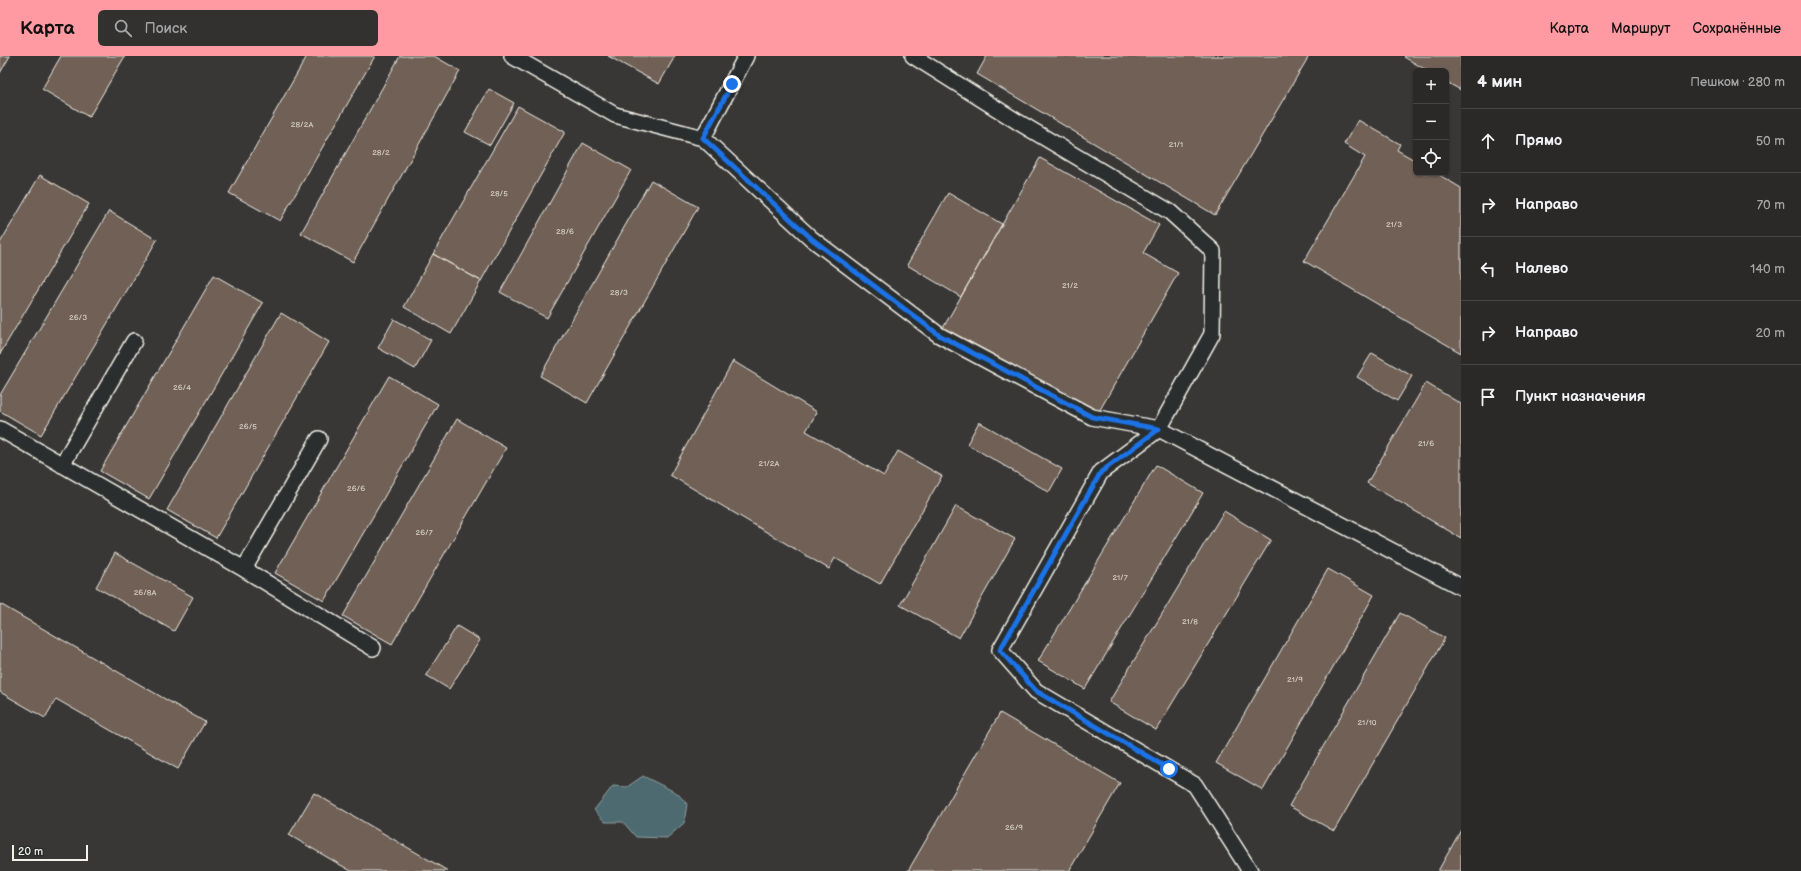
<!DOCTYPE html>
<html lang="ru">
<meta charset="utf-8">
<style>
body{margin:0;font-family:"Balsamiq Sans",sans-serif;background:#323130;color:#f1f3f6}
.controls{position:absolute;right:12px;top:12px;display:grid;overflow:hidden;border-radius:6px;box-shadow:0 1px 3px #0004}
.controls button{width:36px;height:36px;display:grid;place-items:center;padding:0;border:0;border-bottom:1px solid #464545;background:#2a2928;color:#f1f3f6;font:20px sans-serif}
.scale{position:absolute;left:12px;bottom:10px;width:76px;box-sizing:border-box;padding-left:4px;border:2px solid #f4f1e8;border-top:0;font-size:11px;line-height:14px;white-space:nowrap;color:#f4f1e8;-webkit-text-stroke:3px #2a2d2e;paint-order:stroke}
.stop{position:absolute;width:12px;height:12px;margin:-9px;border:3px solid #1a73e8;border-radius:50%;background:#fff}
.stop.end{background:#1a73e8;border-color:#fff;box-shadow:0 1px 4px #0008}
.list{margin:0;padding:0;list-style:none}
h2{display:flex;justify-content:space-between;align-items:center;height:52px;margin:0;padding:0 16px;font-size:17px}
h2 small{font-size:13px;font-weight:400;color:#a5a6a8}
.list li{display:grid;grid-template-columns:26px 1fr auto;gap:12px;align-items:center;box-sizing:border-box;height:64px;padding:0 16px;border-top:1px solid #464545}
.list b{display:block;font-size:15px;white-space:nowrap}
.list em{font-size:13px;font-style:normal;color:#a5a6a8}
.icon{flex:none;width:22px;height:22px;fill:none;stroke:currentColor;stroke-width:2;stroke-linecap:round;stroke-linejoin:round}
.map{position:relative;flex:none;width:1461px;height:815px;overflow:hidden}
header{display:flex;align-items:center;gap:24px;box-sizing:border-box;height:56px;padding:0 20px;background:#ff9aa2;color:#111}
header strong{font-size:19px}
nav{display:flex;gap:22px;margin-inline-start:auto;font-size:14px}
.search{width:280px;height:36px;background:#323130;display:flex;align-items:center;gap:10px;box-sizing:border-box;padding:0 14px;border-radius:6px;color:#a5a6a8;font-size:15px}
main{display:flex}
aside{flex:1;background:#2a2928}
.map>svg:first-child{display:block}
</style>
<header>
<strong>Карта</strong>
<div class="search"><svg class="icon" aria-label="search" viewBox="0 0 24 24"><circle cx="10" cy="10" r="6"/><path d="M15 15l6 6"/></svg>Поиск</div>
<nav><a>Карта</a><a>Маршрут</a><a>Сохранённые</a></nav>
</header>
<main>
<div class="map">
<svg width="1461" height="815" viewBox="0 0 1461 815">
<rect width="100%" height="100%" fill="#383736"/>
<filter id="ink" filterUnits="userSpaceOnUse"><feTurbulence type="fractalNoise" baseFrequency=".025" numOctaves="2"/><feDisplacementMap in="SourceGraphic" scale="8" xChannelSelector="R" yChannelSelector="G"/><feConvolveMatrix kernelMatrix="1 2 1 2 8 2 1 2 1" color-interpolation-filters="sRGB"/></filter>
<g filter="url(#ink)">
<!-- water -->
<path fill="#4d6a70" stroke="#90a0a0" d="M643 720 677 737 687 748 684 767 667 782 636 781 623 766H605L594 754 613 730 627 731Z"/>
<!-- building -->
<path fill="#6f6056" stroke="#f4f1e8" d="M0 0H10L0 17Z
M61 0H125L89 61 42 33Z
M307 0H375L280 165 229 137Z
M400 0H434L460 15 353 206 301 177Z
M608 0H675L659 28Z
M987 0H1309L1215 159 977 18Z
M1405 0H1461V34L1446 26V15H1428L1404 1Z
M489 33 514 47 490 89 465 76Z
M518 50 565 76 481 225 433 198Z
M1358 64 1400 88 1397 94 1416 105V117H1436L1461 132V297L1304 205 1365 101 1344 88Z
M583 87 631 114 547 262 500 236Z
M1040 102 1159 169 1143 197 1178 217 1097 359 943 272Z
M40 119 89 148 0 298V187Z
M651 124 698 151 587 347 540 320Z
M948 137 1002 168 961 241 907 209Z
M109 155 157 184 41 379 0 355V339Z
M433 198 481 225 451 278 404 251Z
M214 219 263 247 149 443 100 415Z
M281 257 329 286 216 482 167 454Z
M394 263 431 284 415 313 378 292Z
M1372 297 1412 320 1397 345 1357 321Z
M733 305 817 356 806 375 884 420 898 395 942 420 880 528 835 502 829 513 670 419Z
M389 320 438 348 324 545 275 517Z
M1426 327 1461 348V482L1367 427Z
M457 363 506 392 392 588 343 560Z
M979 366 1062 413 1049 436 967 388Z
M1156 409 1203 437 1085 633 1038 605Z
M956 450 1015 483 959 582 900 549Z
M1224 455 1271 484 1156 674 1109 646Z
M115 497 193 541 174 575 96 531Z
M1328 513 1374 539 1263 734 1216 707Z
M0 548 205 666 178 713 56 643 45 662 0 636V614L1 612 0 611Z
M1400 557 1445 582 1334 775 1289 750Z
M457 570 480 584 449 633 426 619Z
M1000 657 1120 727 1069 815H908Z
M314 737 448 815H351L289 779Z
M1461 774V815H1438Z"/>
<g fill="none" stroke-linecap="round" stroke-linejoin="round">
<!-- lane casing -->
<g stroke="#f4f1e8" stroke-width="18">
<path id="lane" d="M512 0 615 59 703 82
M746 0 703 82 812 183 939 279 1092 361 1159 373 1212 278 1213 195 1170 156 1018 66 913 0
M0 373 244 513 319 383
M62 409 134 285
M244 513 373 592
M1250 815 1195 729 1036 635 1000 594 1101 416 1159 373 1461 531"/>
</g>
<!-- lane -->
<use href="#lane" stroke="#2a2d2e" stroke-width="15"/>
</g>
</g>
<g fill="none" stroke-linecap="round" stroke-linejoin="round" filter="url(#ink)">
<!-- route -->
<path stroke="#1a73e8" stroke-width="5" d="M732 28 703 82 812 183 939 279 1092 361 1159 373 1101 416 1000 594 1036 635 1169 713"/>
</g>
<g text-anchor="middle" stroke-width="3" stroke-linejoin="round" paint-order="stroke">
<!-- number labels -->
<g font-size="8" fill="#d3cdc4">
<text x="302" y="71">28/2А</text>
<text x="1176" y="91">21/1</text>
<text x="381" y="99">28/2</text>
<text x="499" y="140">28/5</text>
<text x="1394" y="171">21/3</text>
<text x="565" y="178">28/6</text>
<text x="1070" y="232">21/2</text>
<text x="619" y="239">28/3</text>
<text x="78" y="264">26/3</text>
<text x="182" y="334">26/4</text>
<text x="248" y="373">26/5</text>
<text x="1426" y="390">21/6</text>
<text x="769" y="410">21/2А</text>
<text x="356" y="435">26/6</text>
<text x="424" y="479">26/7</text>
<text x="1120" y="524">21/7</text>
<text x="145" y="539">26/8А</text>
<text x="1190" y="568">21/8</text>
<text x="1295" y="626">21/9</text>
<text x="1367" y="669">21/10</text>
<text x="1014" y="774">26/9</text>
</g>
</g>
</svg>
<div class="controls">
<button>+</button>
<button>−</button>
<button><svg class="icon" aria-label="locate" viewBox="0 0 24 24"><circle cx="12" cy="12" r="6"/><path d="M12 2v4M12 18v4M2 12h4M18 12h4"/></svg></button>
</div>
<div class="scale">20 m</div>
<div class="stop" style="left:1169px;top:713px"></div>
<div class="stop end" style="left:732px;top:28px"></div>
</div>
<aside>
<h2>4 мин<small>Пешком · 280 m</small></h2>
<ul class="list">
<li><svg class="icon" aria-label="ahead" viewBox="0 0 24 24"><path d="M12 20V5M6 11l6-6 6 6"/></svg><div><b>Прямо</b></div><em>50 m</em></li>
<li><svg class="icon" aria-label="right" viewBox="0 0 24 24"><path d="M7 20v-9h11M14 6l5 5-5 5"/></svg><div><b>Направо</b></div><em>70 m</em></li>
<li><svg class="icon" aria-label="left" viewBox="0 0 24 24"><path d="M17 20v-9H6M10 6l-5 5 5 5"/></svg><div><b>Налево</b></div><em>140 m</em></li>
<li><svg class="icon" aria-label="right" viewBox="0 0 24 24"><path d="M7 20v-9h11M14 6l5 5-5 5"/></svg><div><b>Направо</b></div><em>20 m</em></li>
<li><svg class="icon" aria-label="arrive" viewBox="0 0 24 24"><path d="M6 21V4h12l-3 4 3 4H6"/></svg><div><b>Пункт назначения</b></div></li>
</ul>
</aside>
</main>
